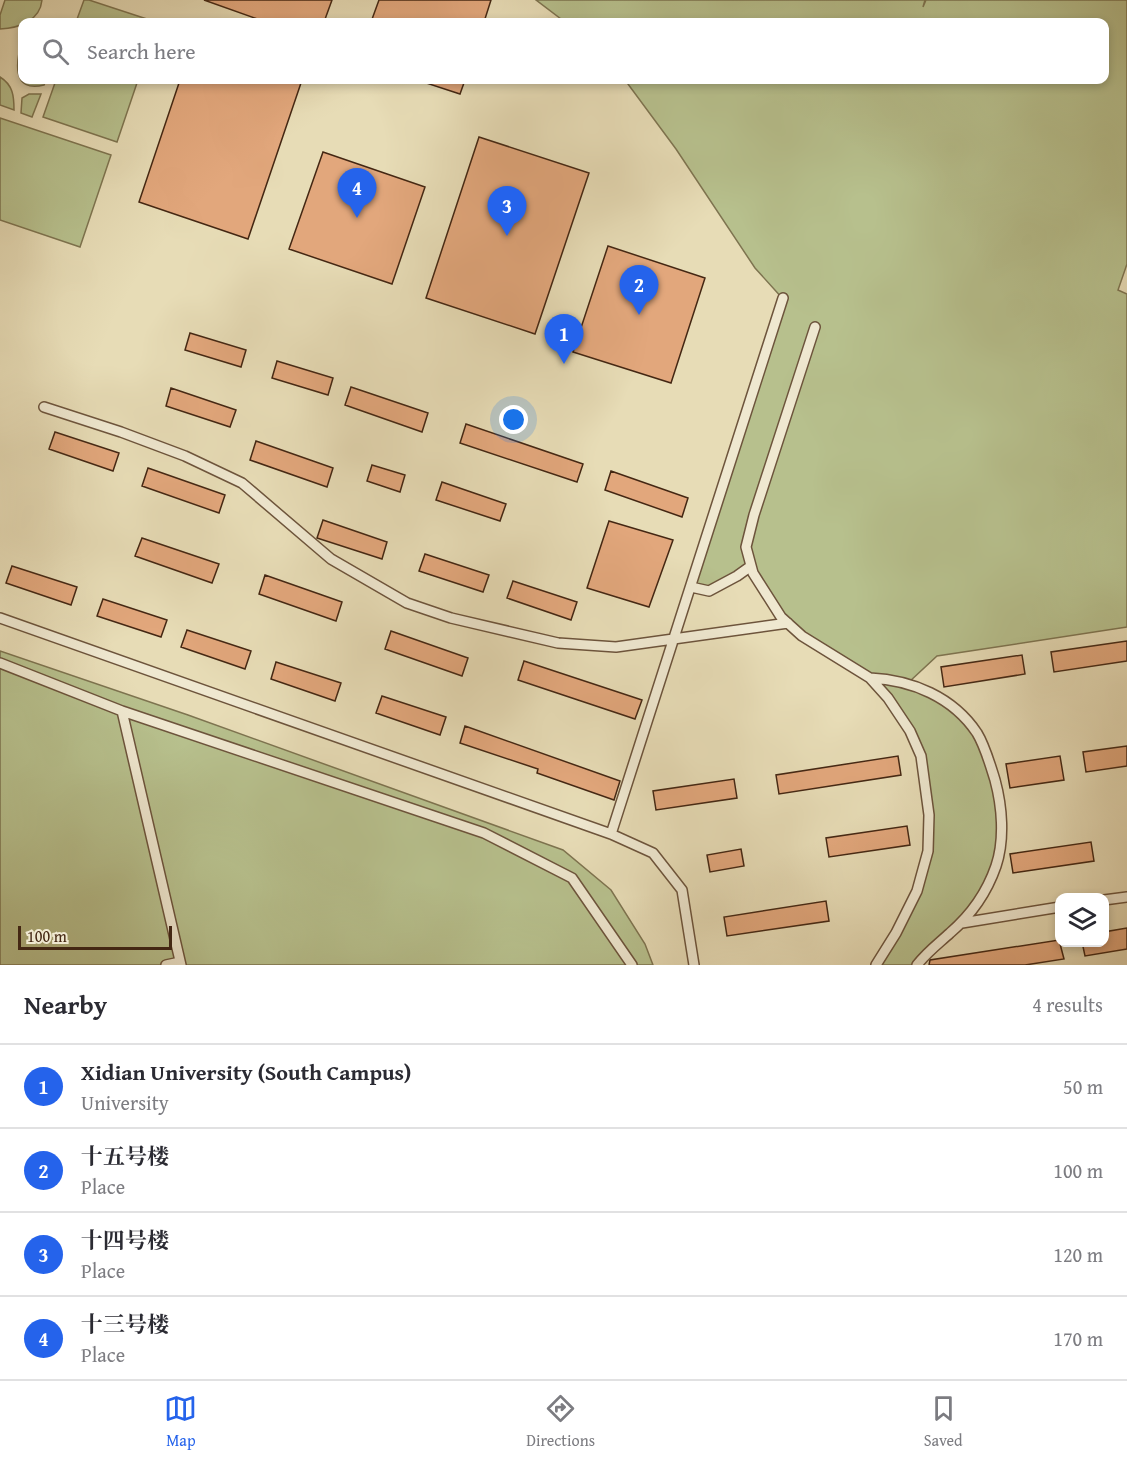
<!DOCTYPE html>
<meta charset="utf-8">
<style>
body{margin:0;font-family:"Gentium Book Plus","Noto Serif SC",serif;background:#f2f2f3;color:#2b2b33}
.controls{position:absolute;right:18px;bottom:18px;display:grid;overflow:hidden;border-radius:12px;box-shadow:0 3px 9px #0003}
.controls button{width:54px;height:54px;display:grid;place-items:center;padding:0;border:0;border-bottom:2px solid #e1e1e2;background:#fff;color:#2b2b33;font:30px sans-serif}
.scale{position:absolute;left:18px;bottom:15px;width:154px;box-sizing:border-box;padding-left:6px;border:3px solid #442713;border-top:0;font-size:16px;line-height:21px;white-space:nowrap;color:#442713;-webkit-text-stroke:4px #efe8d0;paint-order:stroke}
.you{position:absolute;left:514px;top:420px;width:21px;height:21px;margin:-15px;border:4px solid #fff;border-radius:50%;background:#1a73e8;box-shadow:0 0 0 9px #1a73e833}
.badge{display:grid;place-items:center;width:39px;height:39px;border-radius:50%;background:#2563eb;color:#fff;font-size:20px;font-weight:700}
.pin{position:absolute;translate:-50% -50px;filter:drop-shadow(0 2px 3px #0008)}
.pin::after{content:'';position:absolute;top:32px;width:21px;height:18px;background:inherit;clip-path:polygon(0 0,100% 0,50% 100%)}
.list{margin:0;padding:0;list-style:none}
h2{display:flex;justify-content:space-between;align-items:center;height:78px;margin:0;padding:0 24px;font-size:26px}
h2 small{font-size:20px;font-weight:400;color:#7c7c81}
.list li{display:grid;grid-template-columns:39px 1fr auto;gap:18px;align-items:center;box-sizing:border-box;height:84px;padding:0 24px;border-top:2px solid #e1e1e2}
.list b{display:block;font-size:22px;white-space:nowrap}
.list p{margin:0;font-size:20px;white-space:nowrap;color:#7c7c81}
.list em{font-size:20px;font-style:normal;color:#7c7c81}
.icon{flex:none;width:33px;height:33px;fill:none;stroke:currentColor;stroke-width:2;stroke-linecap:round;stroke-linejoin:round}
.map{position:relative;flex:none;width:1127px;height:965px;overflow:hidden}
.search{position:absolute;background:#fff;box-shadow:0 3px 9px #0003;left:18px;right:18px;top:18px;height:66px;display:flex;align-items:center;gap:15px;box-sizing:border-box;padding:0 21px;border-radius:12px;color:#7c7c81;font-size:22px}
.sheet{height:414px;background:#fff}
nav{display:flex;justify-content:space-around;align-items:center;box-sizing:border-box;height:84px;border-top:2px solid #e1e1e2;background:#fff;font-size:16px;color:#7c7c81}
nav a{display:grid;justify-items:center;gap:3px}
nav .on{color:#2563eb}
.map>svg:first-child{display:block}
</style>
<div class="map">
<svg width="1127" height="965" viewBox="0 0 1127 965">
<rect width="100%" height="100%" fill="#e7dcb6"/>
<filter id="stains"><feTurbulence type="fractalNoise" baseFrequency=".00333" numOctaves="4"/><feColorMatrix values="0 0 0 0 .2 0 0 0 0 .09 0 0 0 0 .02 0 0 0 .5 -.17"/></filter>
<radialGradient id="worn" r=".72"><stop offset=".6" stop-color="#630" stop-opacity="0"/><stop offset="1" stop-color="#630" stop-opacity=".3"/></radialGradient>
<!-- green -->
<path fill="#b7c08d" stroke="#7e7450" stroke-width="1.5" d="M5 0H42C40 21 19 28 0 29V15Z
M84 0H89L156 22H76Z
M536 0H925L923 7 926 0H1127V264L1118 290 1127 294V627L937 656 908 683 936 695 977 733 997 788 1001 834 984 892 918 965H877L896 933 928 851 925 778 910 731 870 678 781 617 751 566 719 587H691L783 299 755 268 676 149 625 80H1104V22H565Z
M22 41V80H46L44 85C11 93 16 61 22 41Z
M0 77C13 85 14 96 14 110L0 105Z
M56 80H138L117 142 43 117Z
M29 94H41L32 117 21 113 22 98Z
M0 118 111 155 80 247 0 220Z
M0 651 188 715 563 850 611 890 645 944 653 965H0Z"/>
<!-- building -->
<path fill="#e2a77c" stroke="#442713" stroke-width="1.5" d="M204 0H332L324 22H266Z
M379 0H491L484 22H371Z
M180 80H302L248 239 139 202Z
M421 80H465L460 94 420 81Z
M479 137 589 173 535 334 426 298Z
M323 152 425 187 392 284 289 249Z
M608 246 705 278 671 383 573 352Z
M190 333 246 350 241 367 185 350Z
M277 361 333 378 328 395 272 378Z
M351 387 428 413 422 432 345 405Z
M171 388 236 410 230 427 166 406Z
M466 424 583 464 577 482 460 443Z
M55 432 119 453 113 471 49 449Z
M256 441 333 468 327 487 250 460Z
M372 465 405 475 400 492 367 481Z
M148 468 225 495 219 513 142 486Z
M611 471 688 498 682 517 605 490Z
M442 482 506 504 500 521 436 500Z
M323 520 387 542 382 559 317 538Z
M609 521 673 540 649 607 587 588Z
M142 538 219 564 212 583 135 556Z
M425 554 489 575 483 592 419 571Z
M12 566 77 587 71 605 6 583Z
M265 575 342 602 336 621 259 594Z
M513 581 577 602 571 620 507 598Z
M103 599 167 620 161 637 97 616Z
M187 630 251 651 245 669 181 647Z
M391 631 468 658 462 676 385 649Z
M1127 641V661L1054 672 1051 652Z
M1022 655 1025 674 944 687 941 667Z
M524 661 642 700 635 719 518 680Z
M276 662 341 683 335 701 271 679Z
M382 696 446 717 440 735 376 713Z
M465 726 620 781 614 800 537 773 538 769 460 743Z
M1127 746V766L1086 772 1083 752Z
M898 756 901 775 779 794 776 775Z
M1060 756 1064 780 1010 788 1006 764Z
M734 779 737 798 656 810 653 791Z
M907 826 910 845 829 857 826 838Z
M1091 842 1094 861 1013 873 1010 854Z
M741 849 744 866 710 872 707 855Z
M826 901 829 921 727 936 724 917Z
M1127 928V949L1085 956 1082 942H1104V932Z
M1059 940 1064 959 1025 965H929L930 960Z"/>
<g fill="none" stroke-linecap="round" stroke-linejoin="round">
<!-- minor casing -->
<g stroke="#6d543c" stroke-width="12">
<path id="minor" d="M815 327 754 515 746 547 753 573 781 617 802 636 870 678 888 698 910 731 921 756 929 815 928 851 917 891 896 933 876 965
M44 407 121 432 185 456 242 483 331 559 407 603 451 618 558 643 616 647 788 623
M691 587 709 591 737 576 751 566
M0 618 611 834
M0 663 122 711 484 833 572 878 632 965
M870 678C912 680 953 697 977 733 985 746 990 764 995 780 1002 806 1005 839 996 866 987 892 971 915 950 933 938 944 927 952 917 965
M122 711 181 965
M1104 900 1127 897
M962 923 1060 907
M166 965 180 962
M694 965 682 890 653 853 611 834 783 298"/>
</g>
<!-- minor -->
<use href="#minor" stroke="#efe8d0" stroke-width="9"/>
</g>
<rect width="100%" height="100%" filter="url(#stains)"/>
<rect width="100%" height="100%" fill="url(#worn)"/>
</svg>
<div class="controls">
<button><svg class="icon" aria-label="layers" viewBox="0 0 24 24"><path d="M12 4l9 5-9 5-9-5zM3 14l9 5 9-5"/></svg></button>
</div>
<div class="scale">100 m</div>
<div class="you"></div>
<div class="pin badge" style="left:564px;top:364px">1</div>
<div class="pin badge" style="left:639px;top:315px">2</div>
<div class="pin badge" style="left:507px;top:236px">3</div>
<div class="pin badge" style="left:357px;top:218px">4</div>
<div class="search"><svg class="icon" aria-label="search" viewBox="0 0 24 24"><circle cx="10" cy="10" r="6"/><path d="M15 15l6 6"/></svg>Search here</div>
</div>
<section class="sheet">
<h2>Nearby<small>4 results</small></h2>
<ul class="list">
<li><span class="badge">1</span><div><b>Xidian University (South Campus)</b><p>University</p></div><em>50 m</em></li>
<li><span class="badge">2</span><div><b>十五号楼</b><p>Place</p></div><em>100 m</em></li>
<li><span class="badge">3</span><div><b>十四号楼</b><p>Place</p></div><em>120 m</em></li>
<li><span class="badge">4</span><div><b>十三号楼</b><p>Place</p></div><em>170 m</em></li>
</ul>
</section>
<nav>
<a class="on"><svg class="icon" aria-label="map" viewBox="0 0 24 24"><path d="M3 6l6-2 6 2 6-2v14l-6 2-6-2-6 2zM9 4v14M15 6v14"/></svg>Map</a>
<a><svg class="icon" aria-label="directions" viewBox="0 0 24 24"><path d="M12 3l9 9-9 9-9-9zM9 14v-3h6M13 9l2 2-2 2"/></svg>Directions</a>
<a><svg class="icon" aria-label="saved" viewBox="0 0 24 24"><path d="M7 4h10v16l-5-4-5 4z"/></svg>Saved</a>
</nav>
